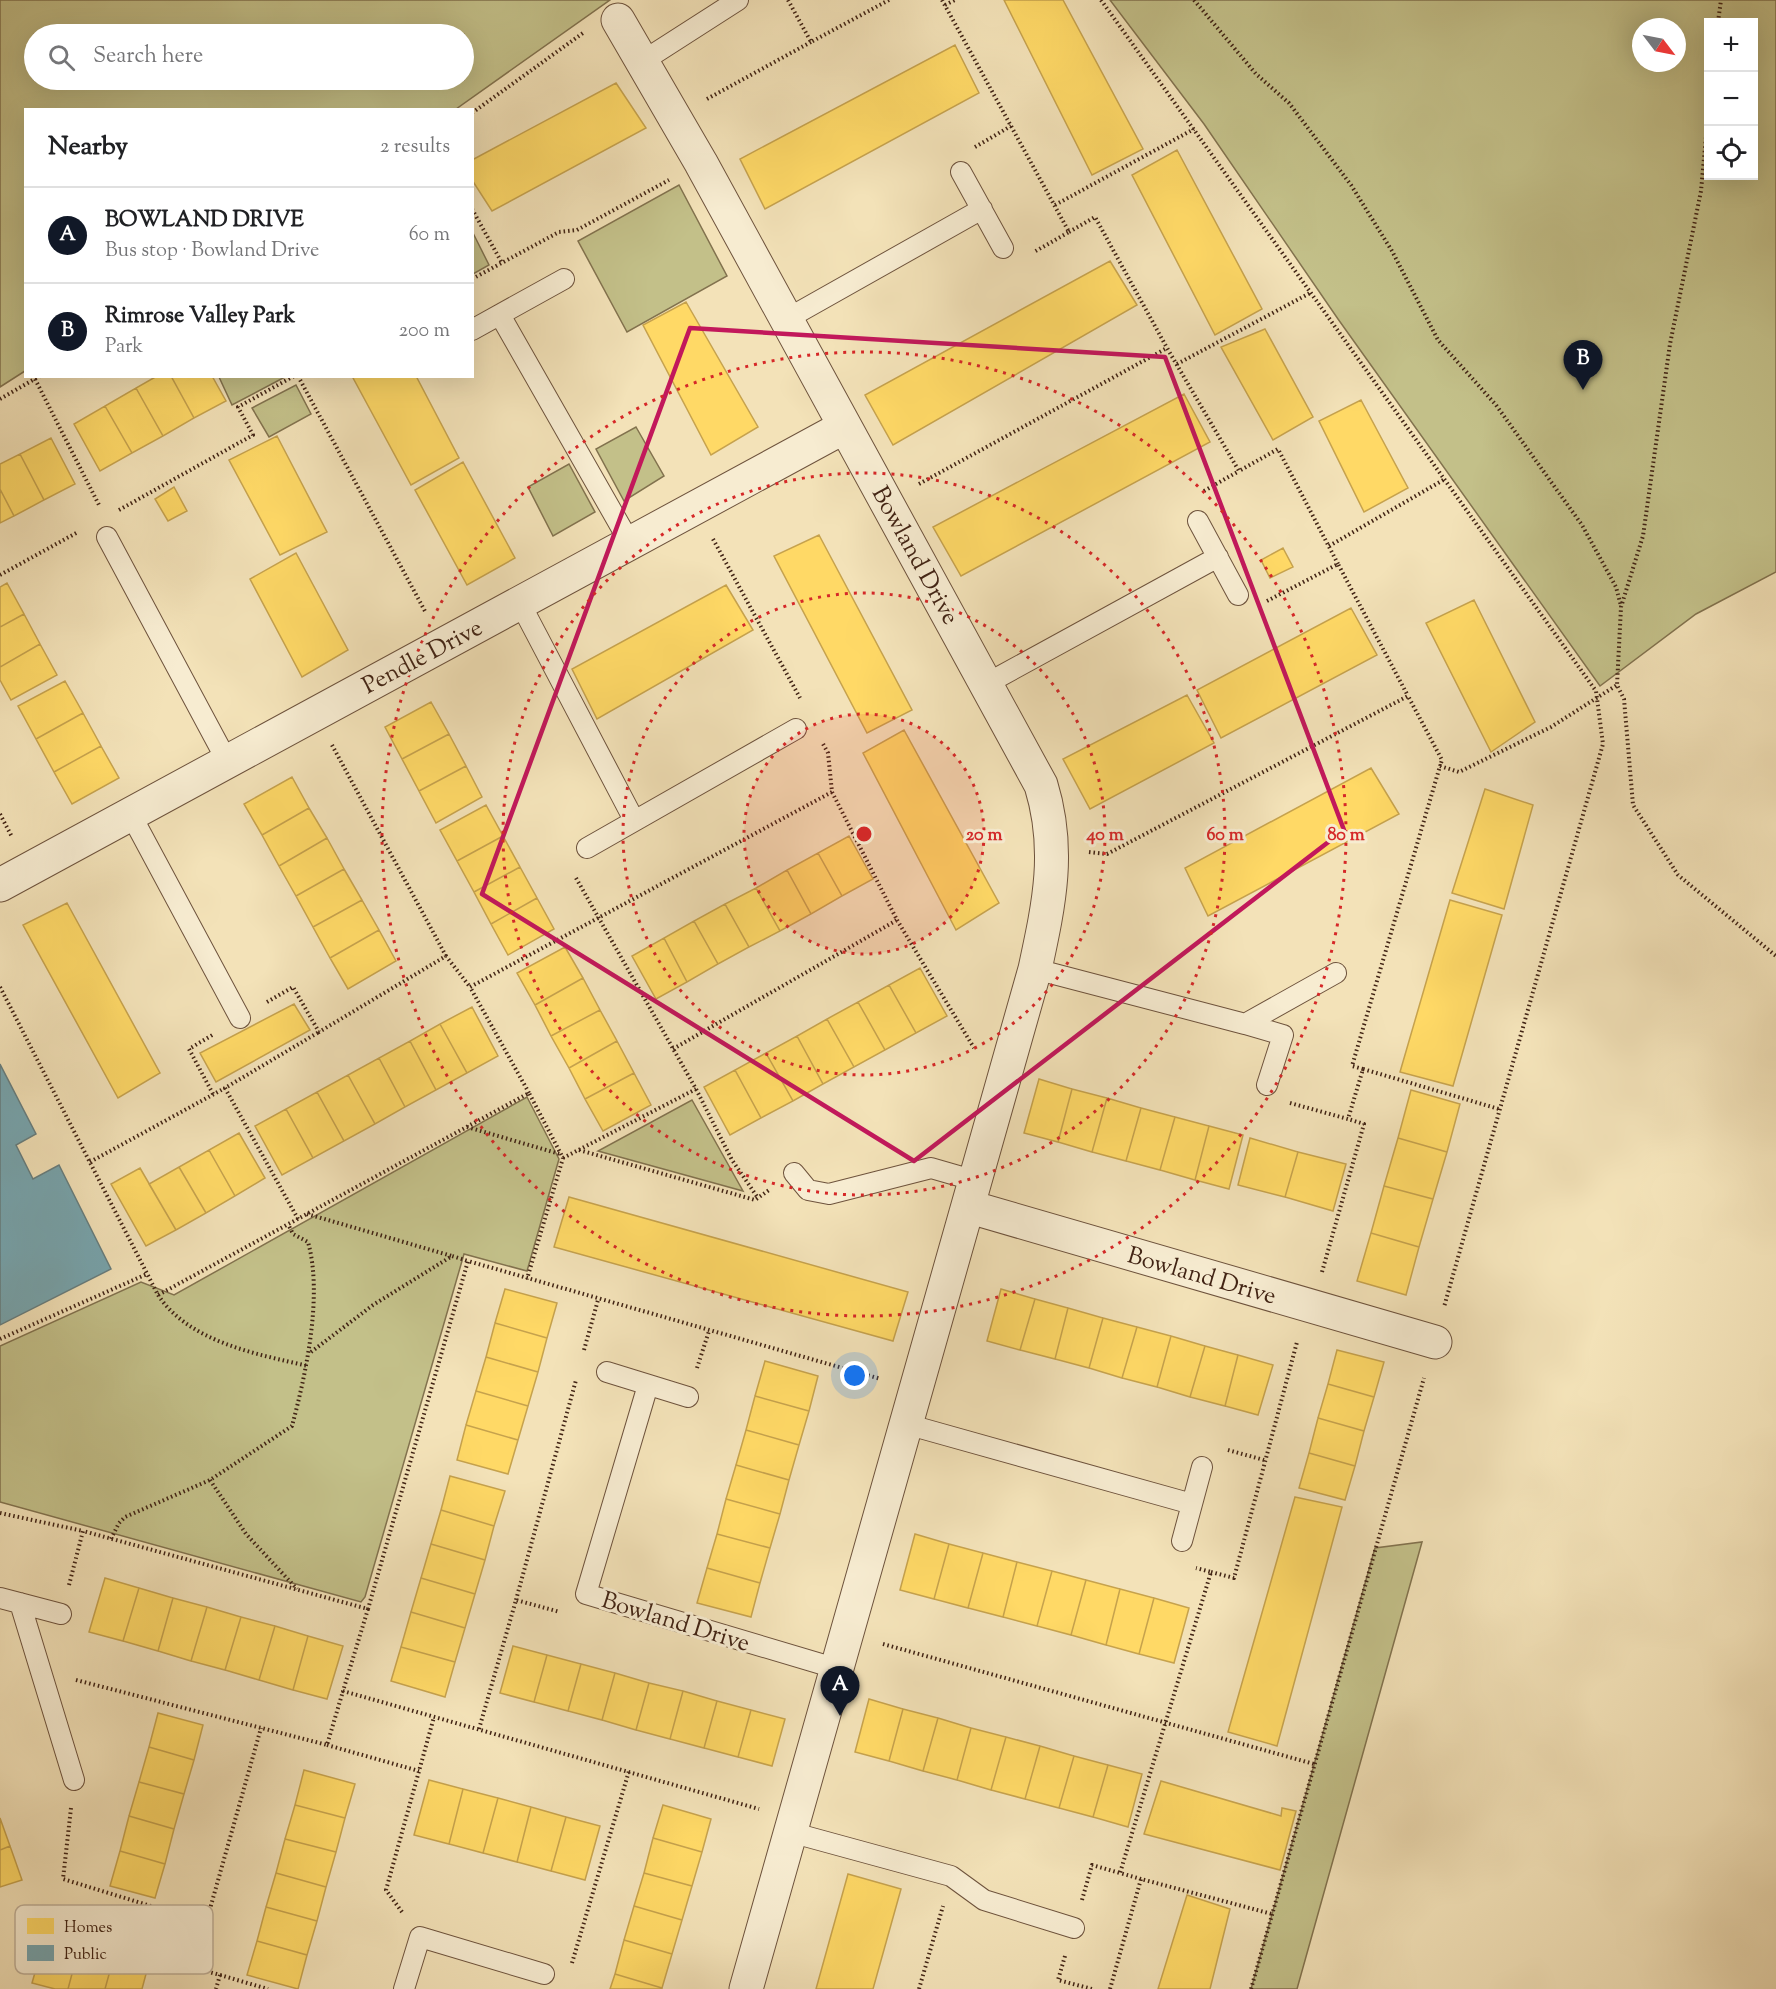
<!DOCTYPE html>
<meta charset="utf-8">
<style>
body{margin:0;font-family:"Sorts Mill Goudy",serif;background:#f2f2f2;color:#202124}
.controls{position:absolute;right:18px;top:18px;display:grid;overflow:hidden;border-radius:0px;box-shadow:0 6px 24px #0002}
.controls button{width:54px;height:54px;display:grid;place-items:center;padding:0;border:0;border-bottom:2px solid #e0e0e0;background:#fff;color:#202124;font:30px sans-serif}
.compass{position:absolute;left:1632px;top:18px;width:54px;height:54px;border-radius:50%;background:#fff;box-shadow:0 6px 24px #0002;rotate:122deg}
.you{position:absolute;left:855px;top:1376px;width:21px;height:21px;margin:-15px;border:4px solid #fff;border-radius:50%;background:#1a73e8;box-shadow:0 0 0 9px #1a73e833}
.badge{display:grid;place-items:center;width:39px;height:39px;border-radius:50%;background:#111827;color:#fff;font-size:20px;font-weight:700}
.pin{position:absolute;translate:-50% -50px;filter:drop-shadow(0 2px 3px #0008)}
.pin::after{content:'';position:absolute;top:32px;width:21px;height:18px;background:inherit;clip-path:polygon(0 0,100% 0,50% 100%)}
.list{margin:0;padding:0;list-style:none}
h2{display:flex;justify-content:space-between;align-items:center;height:78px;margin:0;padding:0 24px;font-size:26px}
h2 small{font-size:20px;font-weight:400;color:#757577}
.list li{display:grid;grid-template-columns:39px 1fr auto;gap:18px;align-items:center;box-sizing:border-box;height:96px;padding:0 24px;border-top:2px solid #e0e0e0}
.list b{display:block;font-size:22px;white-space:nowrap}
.list p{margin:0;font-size:20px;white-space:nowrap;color:#757577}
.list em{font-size:20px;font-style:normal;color:#757577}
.icon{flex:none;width:33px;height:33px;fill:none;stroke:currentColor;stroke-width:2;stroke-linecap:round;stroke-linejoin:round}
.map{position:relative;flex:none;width:1776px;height:1989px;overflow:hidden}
.search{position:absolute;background:#fff;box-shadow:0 6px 24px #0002;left:24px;top:24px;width:450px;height:66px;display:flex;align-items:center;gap:15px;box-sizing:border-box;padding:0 21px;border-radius:33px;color:#757577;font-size:22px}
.panel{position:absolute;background:#fff;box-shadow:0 6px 24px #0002;left:24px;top:108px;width:450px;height:270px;border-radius:0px}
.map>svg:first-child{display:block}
</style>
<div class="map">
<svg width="1776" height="1989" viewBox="0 0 1776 1989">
<rect width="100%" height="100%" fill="#f3e2b8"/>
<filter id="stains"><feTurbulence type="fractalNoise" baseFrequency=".00333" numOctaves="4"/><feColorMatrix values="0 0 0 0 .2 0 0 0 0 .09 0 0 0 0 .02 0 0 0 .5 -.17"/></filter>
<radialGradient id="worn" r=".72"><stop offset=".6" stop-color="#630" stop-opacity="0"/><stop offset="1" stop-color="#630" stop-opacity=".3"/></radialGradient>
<!-- green -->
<path fill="#c3c089" stroke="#82724e" stroke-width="1.5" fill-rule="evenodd" d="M0 0H610L456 109 26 110 25 371 0 387ZM34 34H464V80H34Z
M1110 0H1776V572L1696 614 1600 686 1338 319 1204 124ZM1754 22V176H1708V22ZM1641 27H1677V63H1641Z
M679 185 727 276 627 332 578 241Z
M473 233 489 265 473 274H472Z
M219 377H285L232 405Z
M296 385 311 414 269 437 252 408Z
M636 427 664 476 624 501 596 449Z
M569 464 595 512 553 536 528 487Z
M527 1097 559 1159 527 1271 464 1254 365 1597 361 1602 0 1502V1346L141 1282 174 1295Z
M692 1100 743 1191 598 1151Z
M1422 1542 1297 1989H1251L1375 1548Z"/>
<!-- homes -->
<path fill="#ffd966" stroke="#c6a24d" stroke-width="1.5" d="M1004 0H1063L1143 149 1092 175Z
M955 45 979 93 765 209 740 159Z
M616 83 646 128 492 211 472 180V160Z
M1177 150 1262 309 1215 335 1132 175Z
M1110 261 1137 305 893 445 865 395Z
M686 302 758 427 711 455 643 325Z
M1265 329 1313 417 1273 440 1221 347Z
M157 376H171L194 418 163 436 136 388Z
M171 376H212L226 401 194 418Z
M352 376H416L459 458 411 485Z
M136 388 163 436 132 453 105 406Z
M1184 394 1210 442 961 576 933 527Z
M1361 400 1408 488 1364 512 1319 421Z
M105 406 132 453 100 471 74 424Z
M277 436 327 532 280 555 229 460Z
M51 438 75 484 44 500 20 454Z
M20 454 44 500 14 516 0 489V464Z
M463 462 515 558 467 585 415 490Z
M174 487 187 511 168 521 155 499Z
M0 489 14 516 0 523Z
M819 535 912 710 867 733 774 556Z
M1283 548 1293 567 1270 578 1261 560Z
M296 553 348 650 302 677 250 579Z
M7 583 24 614 0 627V587Z
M726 585 753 630 597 719 572 669Z
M1474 600 1535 722 1491 752 1426 623Z
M1351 608 1377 655 1221 738 1197 690Z
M24 614 40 644 0 667V627Z
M40 644 57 675 11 700 0 680V667Z
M65 681 83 713 36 739 18 706Z
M1187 695 1214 743 1090 809 1063 759Z
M431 702 449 734 402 759 385 727Z
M83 713 101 746 54 772 36 739Z
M904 730 999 903 956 930 863 753Z
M449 734 466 766 419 791 402 759Z
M101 746 119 778 72 804 54 772Z
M466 766 482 797 436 823 419 791Z
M1371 768 1399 814 1208 916 1185 868Z
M292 777 309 808 262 835 244 804Z
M1485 789 1533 805 1504 909 1452 893Z
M486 805 503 836 457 861 440 830Z
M309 808 327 838 279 866 262 835Z
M503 836 520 867 474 892 457 861Z
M849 836 873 879 842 896 818 853Z
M327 838 344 869 296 896 279 866Z
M818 853 842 896 811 914 787 870Z
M520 867 537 898 491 924 474 892Z
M344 869 362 900 313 927 296 896Z
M787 870 811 914 780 931 756 888Z
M756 888 780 931 749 947 725 904Z
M537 898 554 929 508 955 491 924Z
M362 900 379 930 330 958 313 927Z
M1450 900 1502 915 1453 1086 1400 1072Z
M67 903 160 1073 118 1098 23 925Z
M725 904 749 947 718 964 694 921Z
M694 921 718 964 687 982 664 938Z
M379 930 396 961 348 989 330 958Z
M664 938 687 982 656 999 632 956Z
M565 947 583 978 535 1005 517 973Z
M920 968 947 1016 916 1033 889 985Z
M583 978 600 1010 551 1036 535 1005Z
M889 985 916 1033 885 1050 858 1002Z
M858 1002 885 1050 854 1067 827 1019Z
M294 1004 310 1030 216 1082 200 1053Z
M472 1007 498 1056 467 1073 440 1024Z
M600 1010 617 1041 569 1068 551 1036Z
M827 1019 854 1067 823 1084 797 1036Z
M440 1024 467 1073 436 1090 410 1041Z
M797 1036 823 1084 793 1101 766 1053Z
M410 1041 436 1090 405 1107 379 1058Z
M617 1041 634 1073 585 1099 569 1068Z
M766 1053 793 1101 761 1118 735 1070Z
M379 1058 405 1107 375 1124 348 1075Z
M735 1070 761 1118 730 1135 704 1087Z
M634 1073 651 1105 603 1131 585 1099Z
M348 1075 375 1124 344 1141 317 1092Z
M1039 1079 1072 1089 1058 1142 1024 1133Z
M1072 1089 1107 1098 1092 1152 1058 1142Z
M1411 1090 1460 1104 1447 1152 1398 1138Z
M317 1092 344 1141 313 1158 286 1109Z
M1107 1098 1141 1108 1126 1161 1092 1152Z
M1141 1108 1175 1117 1160 1170 1126 1161Z
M286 1109 313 1158 282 1175 255 1126Z
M1175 1117 1209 1126 1195 1180 1160 1170Z
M1209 1126 1243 1135 1229 1189 1195 1180Z
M239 1133 265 1178 235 1196 209 1150Z
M1250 1138 1298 1152 1285 1197 1238 1185Z
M1398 1138 1447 1152 1433 1199 1384 1186Z
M209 1150 235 1196 206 1213 179 1167Z
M1298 1152 1346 1164 1333 1211 1285 1197Z
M179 1167 206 1213 176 1230 149 1184Z
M140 1168 176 1230 146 1246 111 1184Z
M1384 1186 1433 1199 1419 1247 1371 1233Z
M569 1197 908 1292 893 1341 554 1247Z
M1371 1233 1419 1247 1406 1295 1357 1281Z
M505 1289 557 1303 547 1338 495 1323Z
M1001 1289 1035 1299 1020 1350 987 1341Z
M1035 1299 1068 1308 1055 1359 1020 1350Z
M1068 1308 1103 1318 1089 1368 1055 1359Z
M1103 1318 1137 1327 1122 1378 1089 1368Z
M495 1323 547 1338 538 1372 486 1357Z
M1137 1327 1171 1336 1157 1387 1122 1378Z
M1171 1336 1205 1346 1190 1397 1157 1387Z
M1205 1346 1238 1355 1225 1406 1190 1397Z
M1337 1350 1384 1362 1374 1397 1328 1384Z
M1238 1355 1273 1365 1258 1415 1225 1406Z
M486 1357 538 1372 528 1406 476 1391Z
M765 1361 818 1376 809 1411 755 1396Z
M1328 1384 1374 1397 1364 1431 1318 1418Z
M476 1391 528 1406 518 1440 466 1425Z
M755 1396 809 1411 799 1445 746 1430Z
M1318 1418 1364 1431 1355 1466 1309 1453Z
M466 1425 518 1440 508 1474 457 1460Z
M746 1430 799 1445 789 1480 736 1465Z
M1309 1453 1355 1466 1345 1500 1299 1488Z
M736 1465 789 1480 780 1514 726 1499Z
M450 1476 505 1491 494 1526 441 1510Z
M1295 1497 1342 1507 1277 1746 1228 1732Z
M726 1499 780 1514 770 1548 717 1534Z
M441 1510 494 1526 485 1560 431 1544Z
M717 1534 770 1548 760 1583 707 1568Z
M915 1534 949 1544 934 1599 900 1590Z
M431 1544 485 1560 475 1594 421 1578Z
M949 1544 983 1553 968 1608 934 1599Z
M983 1553 1017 1562 1003 1617 968 1608Z
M1017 1562 1052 1571 1037 1626 1003 1617Z
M707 1568 760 1583 751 1617 697 1603Z
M1052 1571 1086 1580 1071 1635 1037 1626Z
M105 1578 139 1588 123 1641 89 1632Z
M421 1578 475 1594 465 1628 411 1612Z
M1086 1580 1120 1589 1106 1645 1071 1635Z
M139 1588 173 1598 158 1651 123 1641Z
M1120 1589 1154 1598 1139 1654 1106 1645Z
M173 1598 207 1607 191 1661 158 1651Z
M1154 1598 1189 1608 1174 1663 1139 1654Z
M207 1607 241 1617 225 1670 191 1661Z
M411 1612 465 1628 455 1662 401 1647Z
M241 1617 275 1626 259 1680 225 1670Z
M275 1626 308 1636 293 1690 259 1680Z
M308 1636 343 1646 327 1699 293 1690Z
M513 1646 547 1655 534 1702 500 1693Z
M401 1647 455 1662 445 1697 391 1681Z
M547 1655 581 1664 568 1711 534 1702Z
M581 1664 615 1673 602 1720 568 1711Z
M615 1673 649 1683 636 1730 602 1720Z
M649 1683 683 1691 670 1739 636 1730Z
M683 1691 717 1701 704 1748 670 1739Z
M869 1699 903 1709 889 1761 855 1752Z
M717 1701 751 1710 738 1757 704 1748Z
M903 1709 938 1718 923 1771 889 1761Z
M751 1710 785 1719 772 1766 738 1757Z
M158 1713 203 1725 194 1760 149 1747Z
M938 1718 971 1728 957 1780 923 1771Z
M971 1728 1006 1737 991 1790 957 1780Z
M1006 1737 1040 1746 1025 1799 991 1790Z
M1040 1746 1074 1756 1059 1808 1025 1799Z
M149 1747 194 1760 184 1794 139 1782Z
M1074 1756 1108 1765 1093 1817 1059 1808Z
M1108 1765 1142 1774 1128 1827 1093 1817Z
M304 1770 355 1784 345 1818 295 1805Z
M429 1780 463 1789 449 1844 414 1835Z
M1161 1781 1281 1816 1282 1808 1296 1811 1280 1870 1144 1834Z
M139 1782 184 1794 174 1829 129 1816Z
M463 1789 498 1798 483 1853 449 1844Z
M498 1798 531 1807 517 1862 483 1853Z
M295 1805 345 1818 336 1852 285 1839Z
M663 1805 711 1819 702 1852 653 1838Z
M531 1807 566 1817 551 1871 517 1862Z
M129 1816 174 1829 165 1864 120 1851Z
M566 1817 600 1826 585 1880 551 1871Z
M0 1818 10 1846 0 1850Z
M653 1838 702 1852 692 1886 644 1873Z
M285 1839 336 1852 326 1887 276 1873Z
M10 1846 22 1880 0 1887V1850Z
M120 1851 165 1864 155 1898 110 1886Z
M276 1873 326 1887 317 1921 266 1907Z
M644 1873 692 1886 682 1920 634 1906Z
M848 1874 901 1889 873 1989H816Z
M1187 1895 1230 1909 1210 1989H1158Z
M634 1906 682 1920 672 1954 624 1940Z
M266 1907 317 1921 307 1955 257 1941Z
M47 1931 81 1940 68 1989H55L32 1983Z
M81 1940 116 1949 105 1989H68Z
M624 1940 672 1954 662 1988 615 1974Z
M257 1941 307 1955 298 1989 247 1975Z
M116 1949 150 1959 142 1989H105Z
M615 1974 662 1988V1989H610Z"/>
<!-- public -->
<path fill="#76a5af" stroke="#667e80" stroke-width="1.5" d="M0 1064 36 1134 16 1145 33 1179 59 1165 111 1269 0 1325Z"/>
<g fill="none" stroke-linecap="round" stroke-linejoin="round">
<!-- service casing -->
<g stroke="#6e533d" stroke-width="22">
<path id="service" d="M643 61 738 0
M961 172 1003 248
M500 315 630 543
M785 320 982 209
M472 330 564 279
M1198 521 1238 595
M107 537 227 761
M520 603 634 820
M986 684 1218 557
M130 813 240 1018
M587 848 796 729
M1035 969 1245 1024
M1267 1085 1283 1035 1245 1024 1336 973
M794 1173 808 1190 829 1194 931 1168 976 1181
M607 1372 688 1397
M648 1385 586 1594 838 1669
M906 1424 1192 1504
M1182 1541 1202 1467
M0 1598 61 1614
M20 1603 74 1780
M790 1832 951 1876 984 1900 1074 1928
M404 1989 420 1937 544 1974"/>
</g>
<!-- minor casing -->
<g stroke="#6e533d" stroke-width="35">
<path id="minor" d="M618 20 701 163 1041 785C1061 850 1049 904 1035 969L746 1989
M0 885 844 427
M970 1207 1435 1342"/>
</g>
<!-- path -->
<path stroke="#412314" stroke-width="4" stroke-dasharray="1.5 3" stroke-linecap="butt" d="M788 0 811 42 889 0
M942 0 1069 232 1034 252
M1101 0 1596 691 1603 744 1444 1307
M1194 0 1256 74 1289 103 1351 185 1392 251 1438 340 1496 405 1582 525 1616 587 1621 606
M945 5 955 0
M1718 22 1721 0
M707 99 811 42
M472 113 583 33
M1708 115 1701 191 1670 344 1643 536 1621 607 1617 685 1624 699 1633 805 1678 875 1776 956
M975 147 1011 126
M1055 205 1194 129
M472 209 502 263
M1069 232 1095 217 1167 348
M472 279 559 232 577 230 669 180
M1177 364 1312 292
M298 376 426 613
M35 379 100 507
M0 399 40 376
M919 484 1167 348 1239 471 1278 449 1338 564
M1204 491 1239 471
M119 510 253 435 238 407 294 376
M713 539 800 698
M1329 546 1445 479
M0 575 78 532
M1267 601 1338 564 1408 696
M332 745 446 956
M0 814 12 837
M1089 852 1107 854 1408 696 1442 760 1440 766
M576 878 696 1089 732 1160 758 1198
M897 920 974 1048
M0 987 158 1295 529 1093 563 1158 527 1279
M267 1002 293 987 319 1032 446 956 470 987
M673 1049 897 920 832 792 828 753 822 742
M1363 1069 1352 1066 1440 766 1459 772 1551 727 1617 685
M529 1093 470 987 832 792
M213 1094 189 1049 214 1034
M1290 1103 1348 1119 1363 1069 1499 1109
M467 1127 560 1154
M579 1150 755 1200 769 1190
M563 1158 696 1089
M90 1162 225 1088
M307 1214 452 1256
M298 1219 225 1088 319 1032
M1322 1272 1364 1124 1348 1119
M158 1295C189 1342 256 1354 308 1366
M0 1339 147 1274
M584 1350 598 1300
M311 1352 373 1305 452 1256 468 1261
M697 1368 709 1331
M1228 1450 1264 1460
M210 1480 246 1534 297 1589
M0 1513 83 1531
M111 1539 119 1523 125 1517 210 1480 292 1426C306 1374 323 1295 308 1242L293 1234 288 1224
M1211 1572 1234 1578 1297 1342
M69 1585 83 1531 368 1609 468 1261 881 1379
M516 1600 576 1380
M368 1609 343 1691 759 1809
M883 1644 1314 1764
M76 1680 327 1745 343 1691
M479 1729 516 1600 560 1612
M327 1745 419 1771
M71 1808 63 1879 206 1923 261 1728
M1141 1879 1120 1873 1211 1572 1196 1568
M1082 1900 1092 1865 1120 1873
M402 1912 386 1890 434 1717
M206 1923 191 1967 220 1975 216 1989
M1065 1956 1058 1980 1092 1989
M572 1963 629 1771
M220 1975 268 1989
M919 1989 943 1906
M1110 1989 1141 1879 1272 1914
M1251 1989 1424 1378"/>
<!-- service -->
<use href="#service" stroke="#f7ecd1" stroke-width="20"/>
<!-- minor -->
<use href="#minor" stroke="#f7ecd1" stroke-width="33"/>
</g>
<!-- marked area -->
<path fill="none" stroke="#c2185b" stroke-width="4.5" stroke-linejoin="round" d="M690 328 1165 357 1344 830 914 1161 482 894Z"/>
<!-- distance rings -->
<circle cx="864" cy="834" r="120" fill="#d62828" fill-opacity=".12"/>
<g fill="none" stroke="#d62828" stroke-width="3" stroke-dasharray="3 6">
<circle cx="864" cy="834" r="120"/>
<circle cx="864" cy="834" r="241"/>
<circle cx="864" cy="834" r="361"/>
<circle cx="864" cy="834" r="482"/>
</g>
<g text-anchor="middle" stroke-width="6" stroke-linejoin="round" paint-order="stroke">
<!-- street labels -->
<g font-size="24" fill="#412314" stroke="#f7ecd1">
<text transform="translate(916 555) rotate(61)" y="8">Bowland Drive</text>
<text transform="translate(422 656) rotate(-28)" y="8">Pendle Drive</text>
<text transform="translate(1202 1275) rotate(16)" y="8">Bowland Drive</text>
<text transform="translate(676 1621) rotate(17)" y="8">Bowland Drive</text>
</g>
</g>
<!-- legend -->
<rect x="15" y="1905" width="198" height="69" rx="9" fill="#f7ecd1" stroke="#c0b098" stroke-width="1.5"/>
<rect x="27" y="1918" width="27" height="16" fill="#ffd966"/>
<rect x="27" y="1945" width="27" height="16" fill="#76a5af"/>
<g font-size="16" fill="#412314">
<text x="64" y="1932">Homes</text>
<text x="64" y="1959">Public</text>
</g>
<circle cx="864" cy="834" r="9" fill="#d62828" stroke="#f7ecd1" stroke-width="3"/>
<g font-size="18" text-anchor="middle" font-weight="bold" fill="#d62828" stroke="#f7ecd1" stroke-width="6" stroke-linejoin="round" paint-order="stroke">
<text x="984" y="840">20 m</text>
<text x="1105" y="840">40 m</text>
<text x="1225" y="840">60 m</text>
<text x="1346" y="840">80 m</text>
</g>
<rect width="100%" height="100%" filter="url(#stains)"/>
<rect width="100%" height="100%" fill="url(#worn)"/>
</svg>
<div class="controls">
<button>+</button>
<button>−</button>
<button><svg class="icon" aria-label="locate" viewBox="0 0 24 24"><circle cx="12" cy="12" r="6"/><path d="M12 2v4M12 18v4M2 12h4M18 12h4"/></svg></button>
</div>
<svg class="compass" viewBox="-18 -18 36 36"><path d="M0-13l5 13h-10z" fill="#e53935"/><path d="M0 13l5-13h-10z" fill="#757577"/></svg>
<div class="you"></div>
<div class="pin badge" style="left:840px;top:1716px">A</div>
<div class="pin badge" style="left:1583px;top:390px">B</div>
<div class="search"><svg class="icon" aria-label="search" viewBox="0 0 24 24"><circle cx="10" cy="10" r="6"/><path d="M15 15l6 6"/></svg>Search here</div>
<section class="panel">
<h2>Nearby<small>2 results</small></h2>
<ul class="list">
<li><span class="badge">A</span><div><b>BOWLAND DRIVE</b><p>Bus stop · Bowland Drive</p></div><em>60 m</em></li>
<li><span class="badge">B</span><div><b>Rimrose Valley Park</b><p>Park</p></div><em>200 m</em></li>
</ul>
</section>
</div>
